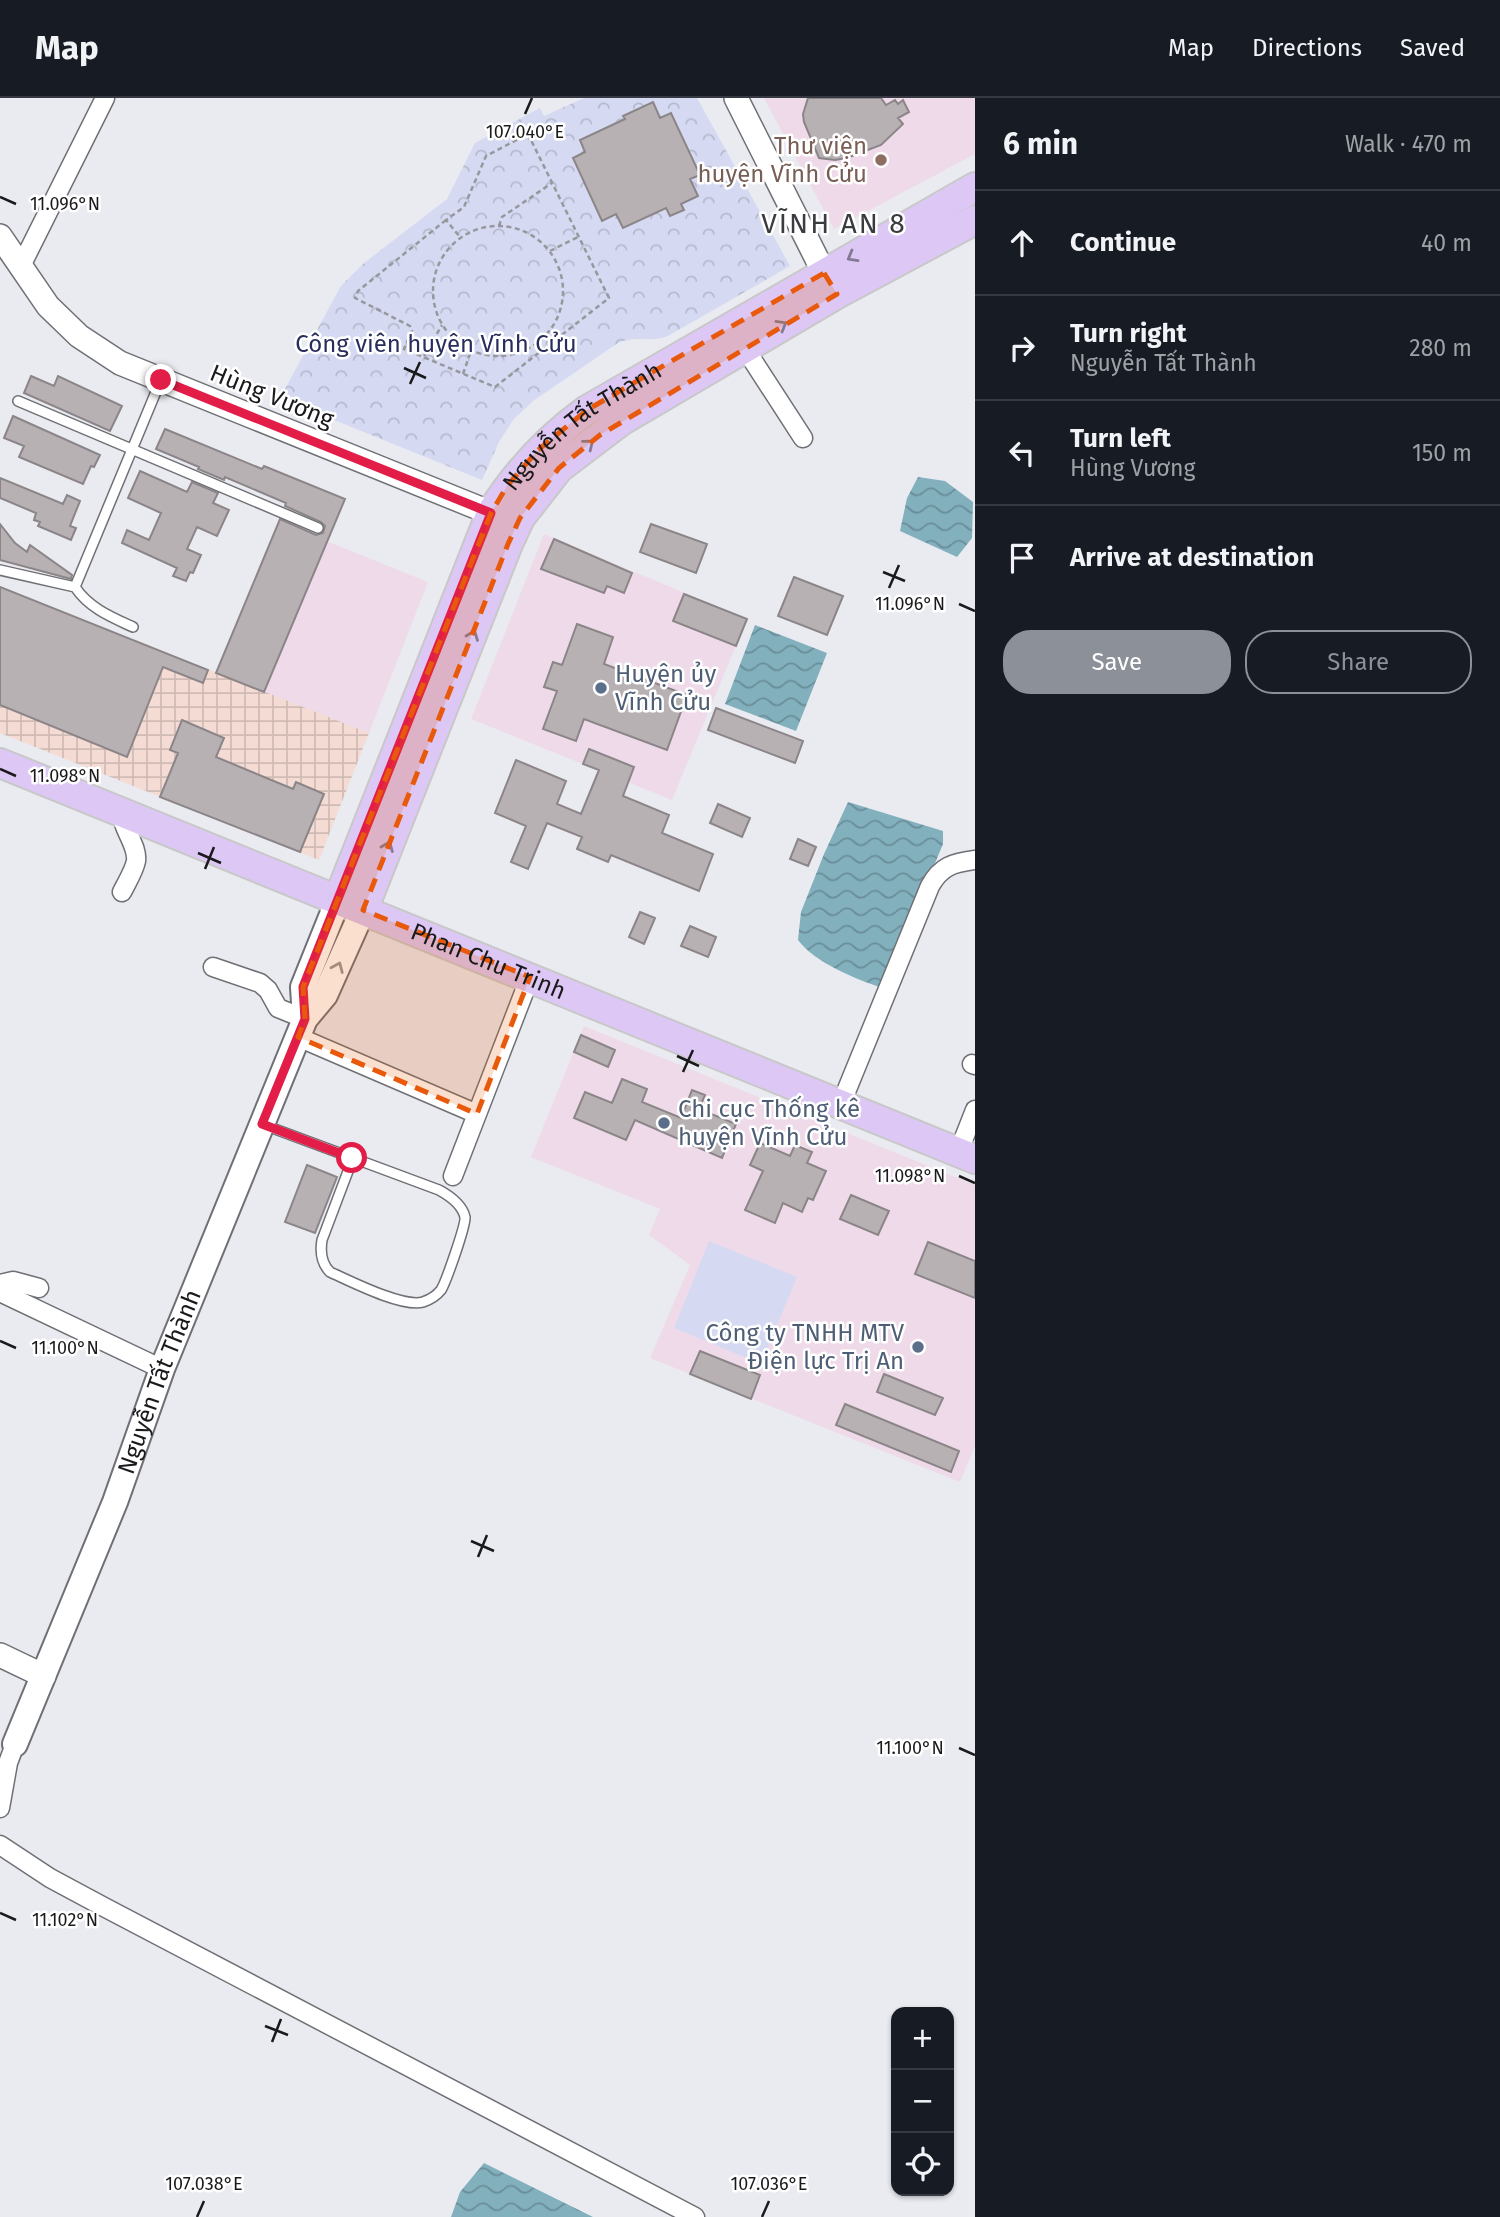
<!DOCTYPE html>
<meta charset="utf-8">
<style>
body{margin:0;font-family:"Fira Sans",sans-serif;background:#20242c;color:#f1f3f6}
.controls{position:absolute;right:21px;bottom:21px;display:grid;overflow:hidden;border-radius:14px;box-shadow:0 2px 5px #0004}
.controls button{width:63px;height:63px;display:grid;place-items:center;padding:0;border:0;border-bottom:2px solid #363941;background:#171b24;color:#f1f3f6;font:35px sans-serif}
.stop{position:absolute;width:21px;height:21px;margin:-16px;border:5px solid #e11d48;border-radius:50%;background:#fff}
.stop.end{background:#e11d48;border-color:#fff;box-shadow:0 2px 7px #0008}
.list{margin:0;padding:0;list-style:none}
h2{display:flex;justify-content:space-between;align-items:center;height:91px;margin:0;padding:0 28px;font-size:30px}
h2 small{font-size:23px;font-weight:400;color:#9ea1a6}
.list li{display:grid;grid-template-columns:46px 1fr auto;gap:21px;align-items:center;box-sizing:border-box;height:105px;padding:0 28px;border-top:2px solid #363941}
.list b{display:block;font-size:26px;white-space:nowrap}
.list p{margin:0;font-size:23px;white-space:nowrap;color:#9ea1a6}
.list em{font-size:23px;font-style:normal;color:#9ea1a6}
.actions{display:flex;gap:14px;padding:21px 28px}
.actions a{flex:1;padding:16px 0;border:2px solid #8c9099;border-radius:28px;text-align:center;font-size:24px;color:#8c9099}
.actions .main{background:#8c9099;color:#fff}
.icon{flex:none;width:38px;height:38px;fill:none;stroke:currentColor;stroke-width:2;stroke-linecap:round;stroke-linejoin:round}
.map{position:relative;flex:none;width:975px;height:2119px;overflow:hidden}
header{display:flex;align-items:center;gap:42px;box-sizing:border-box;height:98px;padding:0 35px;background:#171b24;border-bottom:2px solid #363941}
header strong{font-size:33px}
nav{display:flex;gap:38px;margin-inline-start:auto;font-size:24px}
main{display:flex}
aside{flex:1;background:#171b24}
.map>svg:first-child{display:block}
</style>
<header>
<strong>Map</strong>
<nav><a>Map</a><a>Directions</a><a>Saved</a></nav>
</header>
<main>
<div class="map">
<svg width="975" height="2119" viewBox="0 0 975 2119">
<defs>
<pattern id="industrial-grid" width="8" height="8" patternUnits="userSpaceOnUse" patternTransform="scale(1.75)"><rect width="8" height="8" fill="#f4dbd3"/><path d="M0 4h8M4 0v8" fill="none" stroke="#d1bbb5"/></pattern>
<pattern id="park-crowns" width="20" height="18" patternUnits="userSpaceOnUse" patternTransform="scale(1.75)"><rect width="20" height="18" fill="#d5daf2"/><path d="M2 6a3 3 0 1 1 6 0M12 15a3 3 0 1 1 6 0" fill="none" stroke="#b6bacf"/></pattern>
<pattern id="water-waves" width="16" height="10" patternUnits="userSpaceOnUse" patternTransform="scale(1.75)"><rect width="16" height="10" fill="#82b0bd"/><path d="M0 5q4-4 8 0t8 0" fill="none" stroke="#6a8e99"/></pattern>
</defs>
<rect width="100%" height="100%" fill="#e9ebf1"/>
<!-- commercial -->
<path fill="#efdae9" d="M764 0H975V56L834 131Z
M279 424 428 484 369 635 216 575Z
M544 436 747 521 672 702 471 621Z
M584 928 975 1087V1348L960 1384 650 1260 690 1167 649 1137 660 1111 531 1059Z"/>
<!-- industrial -->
<path fill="url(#industrial-grid)" d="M0 489 369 635 319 762 0 635Z"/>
<!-- park -->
<path fill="url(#park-crowns)" d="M584 0H697L790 168 668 238C650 245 637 237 618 245L533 303 513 322 499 344 482 382 280 300 341 188 364 165 447 101 475 45 540 10 544 18Z"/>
<!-- pitch -->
<path fill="#d5daf2" d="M709 1143 797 1179 761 1266 674 1230Z"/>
<!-- water -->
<path fill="url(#water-waves)" d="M918 379 945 383 973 404 972 440 957 459 900 433 907 400Z
M755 527 827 555 796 633 725 606Z
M848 704 943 733V746L883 890C857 882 814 864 798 842L801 814 824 756Z
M484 2065 593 2119H451L460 2094Z"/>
<!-- building -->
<path fill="#b7b1b4" stroke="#8b8588" stroke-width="2" d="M808 0H881L886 7 895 2 898 6 903 2 909 14 898 20 903 26 881 47 847 60 835 62 819 60 804 24 803 16Z
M653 4 660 20 671 15 700 77 690 81 698 98 681 106 684 112 670 118 666 110 623 130 616 116 602 123 573 60 585 54 580 42 625 21 623 18Z
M31 278 54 288 58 278 122 308 110 333 24 295Z
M13 318 100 357 94 369 91 368 83 386 19 359 24 348 4 340Z
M165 331 262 371 264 368 345 401 264 594 216 575 280 421 316 437 323 435 325 428 321 424 285 408 286 405 225 379 224 382 198 371 199 369 156 351Z
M140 373 187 394 192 384 218 395 213 405 229 412 217 438 197 429 187 451 201 457 193 475 190 474 186 483 173 478 177 470 122 445 127 432 149 442 161 415 128 400Z
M0 380 63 406 67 397 80 403 70 428 76 430 71 442 38 428 40 424 34 422 36 415 0 400Z
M0 426 15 445 27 454 30 447 72 477 71 481 0 462Z
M651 426 707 446 696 475 640 454Z
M554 441 632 475 624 495 607 488 604 495 541 471Z
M794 479 843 498 827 537 778 518Z
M0 489 208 572 203 585 163 569 127 659 0 607Z
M684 496 747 521 736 548 673 523Z
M577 526 613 539 604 566 687 597 667 652 584 621 576 643 543 631 557 593 544 589 553 564 562 567Z
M716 610 803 643 795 665 708 632Z
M182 622 224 640 216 659 293 691 296 684 324 696 300 754 160 699 178 655 170 652Z
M589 651 634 669 623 698 669 717 662 735 713 756 699 793 611 757 608 764 577 751 582 739 547 725 528 771 511 764 526 728 495 715 516 662 566 683 557 706 581 716 599 672 583 666Z
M718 706 750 720 742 739 710 725Z
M798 741 816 749 808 768 790 761Z
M640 814 655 820 644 846 629 839Z
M690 828 716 839 708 859 681 848Z
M581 937 615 952 608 969 574 954Z
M622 981 647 991 642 1004 681 1020 692 992 705 997 699 1011 736 1026 722 1060 635 1022 626 1042 574 1020 585 994 612 1005Z
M760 1045 790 1058 795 1047 812 1054 807 1065 826 1073 813 1102 808 1100 802 1114 783 1105 775 1125 745 1112 763 1073 750 1067Z
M307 1067 337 1079 315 1135 285 1124Z
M851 1097 889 1113 878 1137 840 1121Z
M928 1144 975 1163V1200L915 1176Z
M700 1253 760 1277 751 1301 690 1276Z
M884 1276 943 1300 935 1317 877 1294Z
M845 1306 959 1353 951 1374 836 1327Z"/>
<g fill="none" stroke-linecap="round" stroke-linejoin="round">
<!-- service casing -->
<g stroke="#6f7075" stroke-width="12">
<path id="service" d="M18 303 318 430
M0 472 75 489C89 510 111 519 133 529
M75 489 160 284
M264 1027 439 1092C450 1098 462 1106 465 1119 466 1127 446 1184 441 1192 437 1197 429 1202 423 1204 403 1210 350 1183 330 1174 321 1165 320 1154 322 1142L353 1060"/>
</g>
<!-- minor casing -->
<g stroke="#6f7075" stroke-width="21">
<path id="minor" d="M20 170 105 0
M744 249 803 340
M122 714C122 732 138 747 136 763 134 773 127 784 122 794
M213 869 260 885 268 892 278 910 305 921
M298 939 477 1016
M972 966 975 967
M841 1006 930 788C941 768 953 765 975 762
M958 1055 975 1012
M453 1078 530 879
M0 1186 13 1183 39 1190
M0 1194 162 1271
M0 1710 8 1665 15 1646
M0 1747 50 1780 104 1809 695 2119"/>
</g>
<!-- tertiary casing -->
<g stroke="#6f7075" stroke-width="26">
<path id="tertiary" d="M736 0 824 175
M0 138 48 208 79 238 120 265 491 415
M0 1557 44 1578"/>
</g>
<!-- secondary casing -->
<g stroke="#6f7075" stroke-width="28">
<g id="secondary">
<path d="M305 921 303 889 338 802"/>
<path id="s1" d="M15 1646 115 1404 162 1271 305 921 325 897 363 812"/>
</g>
</g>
<!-- primary casing -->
<g stroke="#c8c8c9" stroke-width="32">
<g id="primary">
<path id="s2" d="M0 665 975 1061"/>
<path id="s3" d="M338 802 491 415C517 373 547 341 587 312L975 89"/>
<path d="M363 812 508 446 520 420 559 370 621 323 837 196 975 122"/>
</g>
</g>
<!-- path -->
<path stroke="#97989d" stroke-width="2.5" stroke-dasharray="5 3.5" stroke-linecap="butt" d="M446 122 358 193 355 200 410 228 412 233 404 251 495 289 609 200 528 36 486 58 464 109 446 122 460 139
M433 193a65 65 0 1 1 130 0a65 65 0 1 1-130 0Z
M499 128 502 119 552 85
M550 153 578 139
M424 258 442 227
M463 276 471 253"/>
<!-- service -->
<use href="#service" stroke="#fff" stroke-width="9"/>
<!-- minor -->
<use href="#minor" stroke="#fff" stroke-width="18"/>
<!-- tertiary -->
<use href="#tertiary" stroke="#fff" stroke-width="23"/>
<!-- secondary -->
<use href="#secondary" stroke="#fff" stroke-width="24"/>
<!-- primary -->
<use href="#primary" stroke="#ddc8f5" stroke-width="28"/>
</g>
<!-- one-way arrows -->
<defs><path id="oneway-chevron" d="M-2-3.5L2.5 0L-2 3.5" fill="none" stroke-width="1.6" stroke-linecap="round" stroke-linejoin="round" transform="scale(1.75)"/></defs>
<g stroke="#857a93">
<use href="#oneway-chevron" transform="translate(852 159) rotate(150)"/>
<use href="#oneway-chevron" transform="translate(782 227) rotate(-30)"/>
<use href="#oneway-chevron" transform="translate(589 346) rotate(-39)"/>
<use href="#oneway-chevron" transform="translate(473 537) rotate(-69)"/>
<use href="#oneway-chevron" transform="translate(388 748) rotate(-68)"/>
</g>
<use stroke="#989899" href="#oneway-chevron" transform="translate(338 869) rotate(-67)"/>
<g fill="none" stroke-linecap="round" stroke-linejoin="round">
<!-- route -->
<path stroke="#e11d48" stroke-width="9" d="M161 282 491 415 303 889 305 921 262 1026 352 1060"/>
</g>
<!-- marked area -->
<path fill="#e8590c" fill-opacity="0.2" stroke="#e8590c" stroke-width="5" stroke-dasharray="14 9" stroke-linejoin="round" d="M824 175 837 196 600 337 559 370 520 420 508 446 363 812 530 879 477 1016 298 939 305 921 303 889 491 415 507 388 538 352 587 312Z"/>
<!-- ticks -->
<path fill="none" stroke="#1a1a1c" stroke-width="2.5" d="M525 16 532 0M0 99 16 106M404 270 426 280M410 286 420 264M883 474 905 483M889 490 899 467M959 506 975 513M0 671 16 678M198 755 221 765M205 771 214 749M677 958 699 968M683 974 693 952M959 1078 975 1085M0 1243 16 1250M471 1443 494 1453M478 1459 487 1437M959 1650 975 1657M0 1815 16 1822M265 1928 288 1937M272 1944 281 1921M197 2119 204 2103M762 2119 769 2103"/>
<!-- markers -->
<circle fill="#8d6e63" stroke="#fff" stroke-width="2.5" cx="881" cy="62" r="7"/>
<g fill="#5c6f8a" stroke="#fff" stroke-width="2.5">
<circle cx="601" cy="590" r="7"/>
<circle cx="664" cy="1025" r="7"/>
<circle cx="918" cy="1249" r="7"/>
</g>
<g text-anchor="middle" stroke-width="5" stroke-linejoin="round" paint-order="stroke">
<!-- education labels -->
<g font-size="24" fill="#785e54" stroke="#fff" text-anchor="end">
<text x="867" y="56">Thư viện<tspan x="867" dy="28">huyện Vĩnh Cửu</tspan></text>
</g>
<!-- park labels -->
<g font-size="24" fill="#282d5c" stroke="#fff">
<text x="436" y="254">Công viên huyện Vĩnh Cửu</text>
</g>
<!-- street labels -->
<g font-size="24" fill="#1a1a1c" stroke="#fff">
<text transform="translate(272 298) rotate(22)" y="8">Hùng Vương</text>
<text dy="8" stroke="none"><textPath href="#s3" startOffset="544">Nguyễn Tất Thành</textPath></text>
<text dy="8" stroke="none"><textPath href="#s2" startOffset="527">Phan Chu Trinh</textPath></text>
<text dy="8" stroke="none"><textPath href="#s1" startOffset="390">Nguyễn Tất Thành</textPath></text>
</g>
<!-- service labels -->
<g font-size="24" fill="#4e5e75" stroke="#fff" text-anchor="start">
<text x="615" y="584">Huyện ủy<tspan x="615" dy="28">Vĩnh Cửu</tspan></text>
<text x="678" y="1019">Chi cục Thống kê<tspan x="678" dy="28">huyện Vĩnh Cửu</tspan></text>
<text x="904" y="1243" text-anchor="end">Công ty TNHH MTV<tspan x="904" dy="28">Điện lực Trị An</tspan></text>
</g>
<!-- quarter labels -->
<g font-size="28" letter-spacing="2" fill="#3a3b3f" stroke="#fff">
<text x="834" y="135">VĨNH AN 8</text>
</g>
</g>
<g font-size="18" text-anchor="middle" fill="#1a1a1c" stroke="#fff" stroke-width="5" stroke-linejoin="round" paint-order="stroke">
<text x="525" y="40">107.040°E</text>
<text x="65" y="112">11.096°N</text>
<text x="910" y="512">11.096°N</text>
<text x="65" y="684">11.098°N</text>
<text x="910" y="1084">11.098°N</text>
<text x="65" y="1256">11.100°N</text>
<text x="910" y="1656">11.100°N</text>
<text x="65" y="1828">11.102°N</text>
<text x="204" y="2092">107.038°E</text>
<text x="769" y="2092">107.036°E</text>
</g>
</svg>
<div class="controls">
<button>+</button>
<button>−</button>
<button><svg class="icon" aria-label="locate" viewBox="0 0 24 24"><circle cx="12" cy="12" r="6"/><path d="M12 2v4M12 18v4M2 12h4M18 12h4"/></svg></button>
</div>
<div class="stop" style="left:352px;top:1060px"></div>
<div class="stop end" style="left:161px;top:282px"></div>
</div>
<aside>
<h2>6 min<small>Walk · 470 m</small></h2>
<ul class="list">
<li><svg class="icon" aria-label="ahead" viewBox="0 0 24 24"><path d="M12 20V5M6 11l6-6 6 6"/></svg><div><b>Continue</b></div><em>40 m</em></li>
<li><svg class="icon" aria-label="right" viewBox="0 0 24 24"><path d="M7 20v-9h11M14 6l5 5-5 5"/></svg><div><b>Turn right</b><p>Nguyễn Tất Thành</p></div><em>280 m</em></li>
<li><svg class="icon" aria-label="left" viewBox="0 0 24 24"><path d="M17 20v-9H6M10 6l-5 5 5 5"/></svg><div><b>Turn left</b><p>Hùng Vương</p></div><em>150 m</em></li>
<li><svg class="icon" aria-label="arrive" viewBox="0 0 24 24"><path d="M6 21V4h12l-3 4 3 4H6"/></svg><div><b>Arrive at destination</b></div></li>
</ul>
<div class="actions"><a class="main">Save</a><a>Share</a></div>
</aside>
</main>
